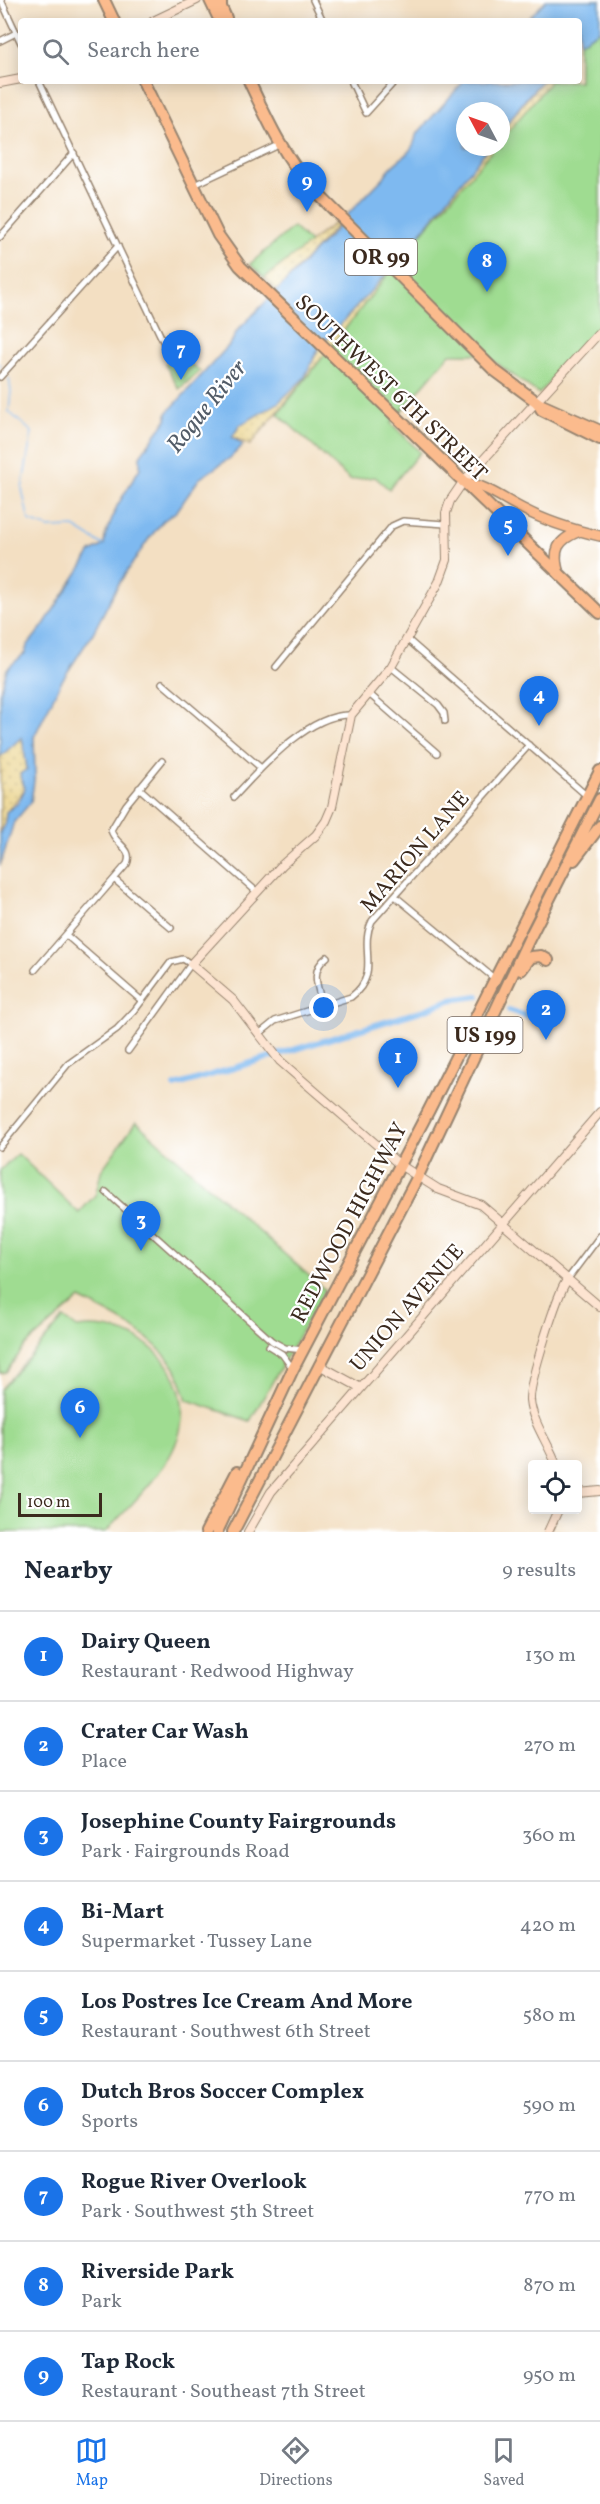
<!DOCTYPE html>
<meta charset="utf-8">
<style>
body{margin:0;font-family:Vollkorn,serif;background:#f6f6f7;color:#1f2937}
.controls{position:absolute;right:18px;bottom:18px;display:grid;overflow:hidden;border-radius:6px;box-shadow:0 3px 15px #0003}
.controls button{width:54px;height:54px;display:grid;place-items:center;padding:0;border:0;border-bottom:2px solid #e0e1e3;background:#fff;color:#1f2937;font:30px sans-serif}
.compass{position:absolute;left:456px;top:102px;width:54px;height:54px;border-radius:50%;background:#fff;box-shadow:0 3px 15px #0003;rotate:311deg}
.scale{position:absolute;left:18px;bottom:15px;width:84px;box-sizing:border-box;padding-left:6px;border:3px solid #3b2a1e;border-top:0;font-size:16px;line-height:21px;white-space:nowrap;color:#3b2a1e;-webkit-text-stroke:4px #fff;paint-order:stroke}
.you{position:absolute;left:324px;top:1008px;width:21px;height:21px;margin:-15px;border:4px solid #fff;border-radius:50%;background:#1a73e8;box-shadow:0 0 0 9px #1a73e833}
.badge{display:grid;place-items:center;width:39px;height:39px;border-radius:50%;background:#1a73e8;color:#fff;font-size:20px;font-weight:700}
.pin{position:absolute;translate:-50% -50px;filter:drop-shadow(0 2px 3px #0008)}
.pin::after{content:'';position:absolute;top:32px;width:21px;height:18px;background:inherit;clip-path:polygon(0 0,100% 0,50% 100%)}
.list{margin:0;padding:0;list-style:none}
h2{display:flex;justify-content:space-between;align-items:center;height:78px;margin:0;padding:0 24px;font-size:26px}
h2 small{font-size:20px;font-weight:400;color:#747a83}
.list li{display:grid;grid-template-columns:39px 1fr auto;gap:18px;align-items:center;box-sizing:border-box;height:90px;padding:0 24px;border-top:2px solid #e0e1e3}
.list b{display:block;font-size:22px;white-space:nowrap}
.list p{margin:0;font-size:20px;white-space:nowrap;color:#747a83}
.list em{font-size:20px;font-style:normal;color:#747a83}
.icon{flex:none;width:33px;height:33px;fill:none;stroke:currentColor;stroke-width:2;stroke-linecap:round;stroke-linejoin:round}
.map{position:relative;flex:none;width:600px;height:1532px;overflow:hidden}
.search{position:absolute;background:#fff;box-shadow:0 3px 15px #0003;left:18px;right:18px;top:18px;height:66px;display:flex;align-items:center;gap:15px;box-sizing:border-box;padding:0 21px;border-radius:6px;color:#747a83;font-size:22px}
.sheet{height:888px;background:#fff}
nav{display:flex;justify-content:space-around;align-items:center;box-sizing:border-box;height:84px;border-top:2px solid #e0e1e3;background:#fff;font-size:16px;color:#747a83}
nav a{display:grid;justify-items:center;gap:3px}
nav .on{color:#1a73e8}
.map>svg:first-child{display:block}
</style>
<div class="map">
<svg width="600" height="1532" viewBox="0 0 600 1532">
<defs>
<pattern id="sand-dots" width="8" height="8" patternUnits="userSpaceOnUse" patternTransform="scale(1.5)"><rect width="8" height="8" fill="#eeda9e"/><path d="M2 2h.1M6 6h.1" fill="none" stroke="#cdbb88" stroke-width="1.8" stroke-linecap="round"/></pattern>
</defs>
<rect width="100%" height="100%" fill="#fff"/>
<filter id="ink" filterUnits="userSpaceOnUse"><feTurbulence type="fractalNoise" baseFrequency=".0167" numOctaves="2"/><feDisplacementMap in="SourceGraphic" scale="12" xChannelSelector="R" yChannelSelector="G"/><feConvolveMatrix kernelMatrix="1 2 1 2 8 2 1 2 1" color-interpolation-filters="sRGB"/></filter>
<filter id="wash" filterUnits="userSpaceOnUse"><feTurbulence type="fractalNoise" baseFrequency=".008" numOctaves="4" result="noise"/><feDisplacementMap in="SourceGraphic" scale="24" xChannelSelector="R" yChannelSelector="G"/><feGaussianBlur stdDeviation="1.35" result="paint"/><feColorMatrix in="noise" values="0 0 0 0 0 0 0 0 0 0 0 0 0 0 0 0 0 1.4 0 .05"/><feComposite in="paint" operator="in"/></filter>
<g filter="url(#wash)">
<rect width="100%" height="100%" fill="#f3dfc2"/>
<!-- sand -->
<path fill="url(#sand-dots)" stroke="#94825e" stroke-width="1.5" d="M542 81H552L501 142V130Z
M487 147H497L250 445 232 437 240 425 319 348Z
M341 221 277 291 264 278 336 222Z
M23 737 27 769 20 774 25 789 9 809 0 835V755Z"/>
<!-- park -->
<path fill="#9fdc91" stroke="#6d8358" stroke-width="1.5" d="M600 30V324L539 394 484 354H450L391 423 420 452 389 489 375 477 350 480 278 414 400 259 495 147H501V140L551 81H579V44Z
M293 227 310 243 264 278 250 264Z
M177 354 200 371 179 389 165 364Z
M136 1122 325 1290 250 1421 187 1400C183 1389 180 1375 173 1365 150 1333 114 1316 80 1299L25 1346 6 1372 0 1373V1170L18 1154 79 1213 96 1194 101 1171Z
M64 1318 77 1328C147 1318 206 1383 173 1450 159 1479 127 1508 106 1532H0V1390Z"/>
<!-- water -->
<path fill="#7eb9f0" stroke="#5c7287" stroke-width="1.5" d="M546 0H600V30L579 43V21H526Z
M464 81H542L527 97 501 132V111H465V147H489L400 259 319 348 304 378 278 403 240 425 232 437 243 445 230 458 199 479 177 511 163 521 148 540 118 585 93 633 61 682 34 737 35 774 31 802 14 822 0 866V834L5 824 6 812 18 803 25 789 20 774 27 769 22 737 0 757V693L7 669 25 653 27 646 43 626 91 552 104 545 105 536 117 506 140 468V456L167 419V413L231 343 237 331 303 264C313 248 333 238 341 221L384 177C392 159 413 158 416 135Z"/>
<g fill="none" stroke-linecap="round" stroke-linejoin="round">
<!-- stream -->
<path stroke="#7eb9f0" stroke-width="1.5" d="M0 364 1 366
M9 378 11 391 9 412 32 432 22 489 29 521 49 528 74 527 103 545"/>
<!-- canal -->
<path stroke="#7eb9f0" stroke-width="6" d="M509 1010 529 1017
M175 1086 424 1010 450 1000 478 996"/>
</g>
</g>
<g filter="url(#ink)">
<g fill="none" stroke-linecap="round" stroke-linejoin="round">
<!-- street casing -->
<g stroke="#978470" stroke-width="8">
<path id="street" d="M1 0 21 43
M313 0 323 21
M0 41 16 33
M39 81 172 360
M351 81 366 113 395 81
M194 185 279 145
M0 237 74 153
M0 377 118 246
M407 639 587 796
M276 667 392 526 403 521 445 524
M391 667 438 705 444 713 445 721
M162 683 261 768
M368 693 437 753
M139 788 257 892
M234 797C260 769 310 712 351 715
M114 879 171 928
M395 896 495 979
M66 935 142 1001
M35 970 127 864C134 848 114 844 111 830L126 805 162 761
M323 1006C318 988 309 970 327 957
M259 1034 275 1021 351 997C382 973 358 949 372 921L529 745
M0 1147 68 1064 117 1029 135 1010 171 962 183 959 191 964 128 1051
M106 1192 272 1341 285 1348 304 1350
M567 1280 600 1236
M269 1346 282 1354 293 1369"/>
</g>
<!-- secondary casing -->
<g stroke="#978470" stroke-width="10">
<path id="secondary" d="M153 21 197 0
M0 83 21 79
M600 332 463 482 450 501 446 513 447 560 439 582 391 667 351 715 332 807 326 821 316 835 282 865 191 964 233 1000 280 1061 400 1165 438 1189 481 1205 600 1307
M319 1365 361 1388
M556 1464C549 1444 532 1422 530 1400 529 1383 557 1294 567 1280
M578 1493 600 1491
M248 1532 271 1492 600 1112
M548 1532 558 1510"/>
</g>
<!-- primary casing -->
<g stroke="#978470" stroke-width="12">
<path id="primary" d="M537 402 600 430
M463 482C486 485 503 499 523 509 547 522 574 530 600 536
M559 574C552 550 557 540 580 531"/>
</g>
<!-- highway casing -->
<g stroke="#978470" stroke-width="14">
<path id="highway" d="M104 0 114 21
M210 0 220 21
M221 0V7L226 18
M143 81 218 235 240 266 600 613
M249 81C267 119 283 155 311 187L494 370 537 402 542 410 600 439
M574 860 600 826
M521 970 531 957 541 956 548 960
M206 1532 237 1472
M217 1532 293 1369 429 1110 600 771
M233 1532 417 1178 529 939 600 799"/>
</g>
<!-- street -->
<use href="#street" stroke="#fff" stroke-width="5"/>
<!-- secondary -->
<use href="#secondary" stroke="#fde4d1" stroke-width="8"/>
<!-- primary -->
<use href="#primary" stroke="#fbbb8d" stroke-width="9"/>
<!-- highway -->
<use href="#highway" stroke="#fbbb8d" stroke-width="10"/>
</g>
</g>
<g text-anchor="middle" stroke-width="4.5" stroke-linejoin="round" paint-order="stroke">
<!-- shield labels -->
<g fill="#fff" stroke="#766a62" stroke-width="1.5">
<rect x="345" y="239" width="72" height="36" rx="4.5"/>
<rect x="447.5" y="1017" width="75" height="36" rx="4.5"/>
</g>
<g font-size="21" font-weight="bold" fill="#3b2a1e">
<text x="381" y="264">OR 99</text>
<text x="485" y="1042">US 199</text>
</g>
<!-- street labels -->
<g font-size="22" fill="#3b2a1e" stroke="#fff">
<text transform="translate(392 387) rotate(44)" y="8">SOUTHWEST 6TH STREET</text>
<text transform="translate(414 851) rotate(-49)" y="8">MARION LANE</text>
<text transform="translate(348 1222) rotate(-62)" y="8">REDWOOD HIGHWAY</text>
<text transform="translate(406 1307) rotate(-49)" y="8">UNION AVENUE</text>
</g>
<!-- water labels -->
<g font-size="24" font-style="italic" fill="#525c68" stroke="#fff">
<text transform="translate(206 406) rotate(-51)" y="8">Rogue River</text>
</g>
</g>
</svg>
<div class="controls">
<button><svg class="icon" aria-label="locate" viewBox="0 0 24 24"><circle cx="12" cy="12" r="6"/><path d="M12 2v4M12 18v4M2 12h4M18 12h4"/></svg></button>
</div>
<svg class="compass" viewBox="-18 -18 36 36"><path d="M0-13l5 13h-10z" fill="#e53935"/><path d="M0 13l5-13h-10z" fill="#747a83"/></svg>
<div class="scale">100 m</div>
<div class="you"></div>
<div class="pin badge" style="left:398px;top:1088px">1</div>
<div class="pin badge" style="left:546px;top:1040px">2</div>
<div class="pin badge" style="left:141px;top:1251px">3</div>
<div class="pin badge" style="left:539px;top:726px">4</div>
<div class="pin badge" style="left:508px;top:556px">5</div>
<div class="pin badge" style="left:80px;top:1438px">6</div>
<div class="pin badge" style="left:181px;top:380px">7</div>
<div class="pin badge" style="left:487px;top:292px">8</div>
<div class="pin badge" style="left:307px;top:212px">9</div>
<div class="search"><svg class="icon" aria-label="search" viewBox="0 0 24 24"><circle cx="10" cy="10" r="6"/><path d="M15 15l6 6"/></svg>Search here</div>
</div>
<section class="sheet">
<h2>Nearby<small>9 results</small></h2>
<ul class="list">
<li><span class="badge">1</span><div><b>Dairy Queen</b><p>Restaurant · Redwood Highway</p></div><em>130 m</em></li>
<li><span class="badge">2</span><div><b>Crater Car Wash</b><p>Place</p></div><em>270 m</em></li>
<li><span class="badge">3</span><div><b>Josephine County Fairgrounds</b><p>Park · Fairgrounds Road</p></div><em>360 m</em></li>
<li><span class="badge">4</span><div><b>Bi-Mart</b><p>Supermarket · Tussey Lane</p></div><em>420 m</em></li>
<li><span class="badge">5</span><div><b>Los Postres Ice Cream And More</b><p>Restaurant · Southwest 6th Street</p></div><em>580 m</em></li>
<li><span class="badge">6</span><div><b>Dutch Bros Soccer Complex</b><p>Sports</p></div><em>590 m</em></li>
<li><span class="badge">7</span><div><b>Rogue River Overlook</b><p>Park · Southwest 5th Street</p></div><em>770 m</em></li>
<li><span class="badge">8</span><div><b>Riverside Park</b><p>Park</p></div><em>870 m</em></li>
<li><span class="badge">9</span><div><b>Tap Rock</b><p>Restaurant · Southeast 7th Street</p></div><em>950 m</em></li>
</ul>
</section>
<nav>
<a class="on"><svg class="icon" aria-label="map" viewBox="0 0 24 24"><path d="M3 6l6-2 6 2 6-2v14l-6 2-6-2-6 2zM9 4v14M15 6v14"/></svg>Map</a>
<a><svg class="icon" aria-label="directions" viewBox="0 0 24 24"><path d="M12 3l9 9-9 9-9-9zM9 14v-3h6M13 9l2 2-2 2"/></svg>Directions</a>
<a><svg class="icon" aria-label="saved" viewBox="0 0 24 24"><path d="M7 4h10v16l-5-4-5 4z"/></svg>Saved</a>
</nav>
